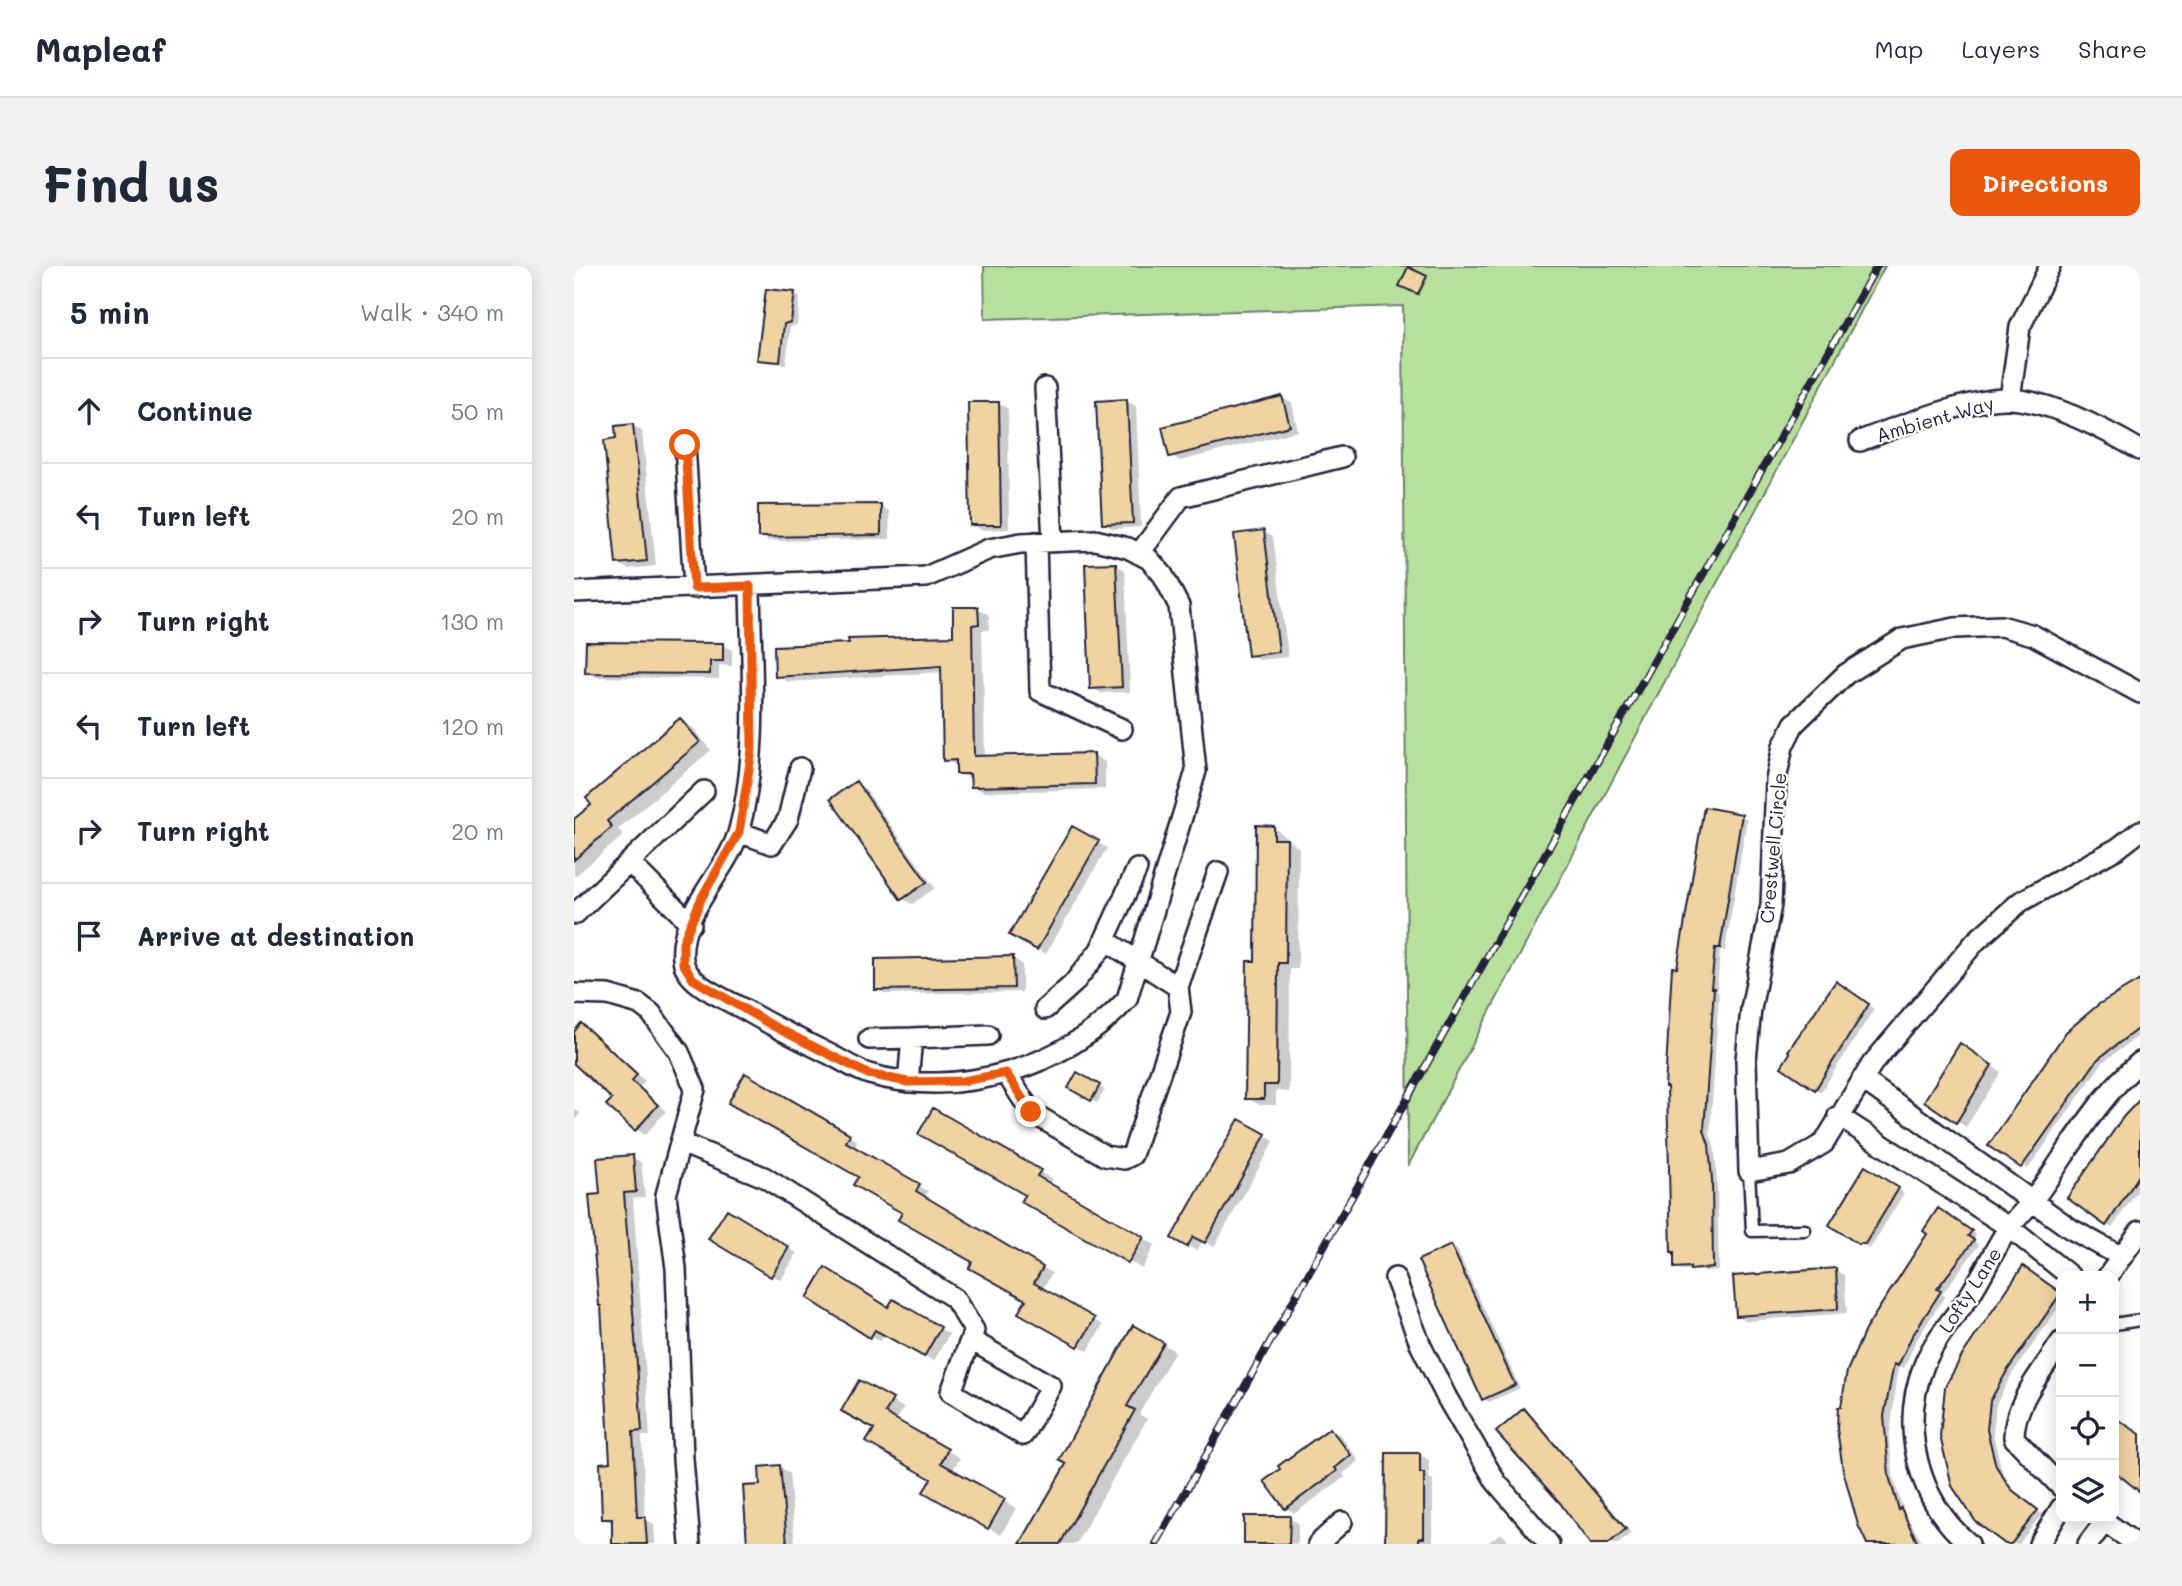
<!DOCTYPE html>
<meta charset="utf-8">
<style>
body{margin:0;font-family:Mali,sans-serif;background:#f2f2f3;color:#1f2937}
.controls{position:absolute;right:21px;bottom:21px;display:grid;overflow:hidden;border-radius:14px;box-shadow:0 4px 18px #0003}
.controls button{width:63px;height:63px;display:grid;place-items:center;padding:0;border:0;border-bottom:2px solid #e0e1e3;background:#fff;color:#1f2937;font:35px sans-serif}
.stop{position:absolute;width:21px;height:21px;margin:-16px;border:5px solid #ea580c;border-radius:50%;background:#fff}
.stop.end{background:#ea580c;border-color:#fff;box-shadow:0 2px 7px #0008}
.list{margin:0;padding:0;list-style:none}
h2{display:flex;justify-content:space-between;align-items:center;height:91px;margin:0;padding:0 28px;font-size:30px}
h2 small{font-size:23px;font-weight:400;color:#747a83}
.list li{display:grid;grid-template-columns:46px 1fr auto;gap:21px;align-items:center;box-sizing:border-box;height:105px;padding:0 28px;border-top:2px solid #e0e1e3}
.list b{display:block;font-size:26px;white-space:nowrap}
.list em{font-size:23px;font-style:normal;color:#747a83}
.icon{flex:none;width:38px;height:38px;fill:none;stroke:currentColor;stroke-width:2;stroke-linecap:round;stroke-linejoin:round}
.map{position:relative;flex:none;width:1566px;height:1278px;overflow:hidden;border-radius:14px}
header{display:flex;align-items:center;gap:42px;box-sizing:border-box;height:98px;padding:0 35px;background:#fff;border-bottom:2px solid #e0e1e3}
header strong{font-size:33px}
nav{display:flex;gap:38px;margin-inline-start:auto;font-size:24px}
.intro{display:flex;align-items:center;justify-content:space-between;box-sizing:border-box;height:168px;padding:0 42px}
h1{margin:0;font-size:49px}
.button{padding:18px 32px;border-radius:14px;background:#ea580c;color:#fff;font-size:24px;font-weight:700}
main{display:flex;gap:42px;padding:0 42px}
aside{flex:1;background:#fff;border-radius:14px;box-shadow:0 4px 18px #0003}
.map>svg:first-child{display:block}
</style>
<header>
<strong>Mapleaf</strong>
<nav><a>Map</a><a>Layers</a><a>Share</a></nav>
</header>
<div class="intro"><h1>Find us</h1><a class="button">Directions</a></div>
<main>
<aside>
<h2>5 min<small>Walk · 340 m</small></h2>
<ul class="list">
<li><svg class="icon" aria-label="ahead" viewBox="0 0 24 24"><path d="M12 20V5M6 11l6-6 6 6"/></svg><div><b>Continue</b></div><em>50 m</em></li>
<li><svg class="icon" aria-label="left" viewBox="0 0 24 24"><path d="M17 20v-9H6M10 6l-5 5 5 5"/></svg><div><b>Turn left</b></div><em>20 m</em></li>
<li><svg class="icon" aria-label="right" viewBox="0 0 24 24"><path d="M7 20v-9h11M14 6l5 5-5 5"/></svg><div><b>Turn right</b></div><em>130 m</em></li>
<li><svg class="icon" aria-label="left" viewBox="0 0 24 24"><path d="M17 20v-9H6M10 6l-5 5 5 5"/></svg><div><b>Turn left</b></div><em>120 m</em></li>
<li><svg class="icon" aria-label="right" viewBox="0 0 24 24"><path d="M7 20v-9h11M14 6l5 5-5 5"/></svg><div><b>Turn right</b></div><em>20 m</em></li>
<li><svg class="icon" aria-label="arrive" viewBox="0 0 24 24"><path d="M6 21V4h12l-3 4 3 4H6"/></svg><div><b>Arrive at destination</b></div></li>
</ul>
</aside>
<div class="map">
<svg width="1566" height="1278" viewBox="0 0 1566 1278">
<rect width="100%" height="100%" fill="#fff"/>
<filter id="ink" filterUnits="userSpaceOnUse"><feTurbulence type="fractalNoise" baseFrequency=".0143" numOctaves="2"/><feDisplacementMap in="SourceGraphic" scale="14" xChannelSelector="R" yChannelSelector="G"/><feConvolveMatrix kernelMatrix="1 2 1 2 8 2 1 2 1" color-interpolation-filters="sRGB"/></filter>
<g filter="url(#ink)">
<!-- green -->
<path fill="#b8e09c" stroke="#6d816c" stroke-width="2" d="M410 0H1311L834 900 829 40 411 53Z"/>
<!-- shadow -->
<path fill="#0003" d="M835 4 854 12 846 28 828 19Z
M220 28 226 31 223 59 216 61 212 98 191 96 185 93Z
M708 132 718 137 724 165 606 195 597 189Z
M552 135 562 140 567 261 539 263 529 257Z
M424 137 434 143 435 263 407 264 397 258Z
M59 160 68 165 82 300 53 303 44 297V174Z
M306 240 315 245 316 273 195 275 186 270Z
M690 266 699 271 714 391 685 394 676 389Z
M542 299 551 304 556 426 527 427 518 422Z
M404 343 415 349V364H408L411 491 520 489 531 496V523L410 526 398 520V513L384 507V500L371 494 369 406 214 416 203 410 381 372Z
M149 379 158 384V400L145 399V413L22 411 13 406Z
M106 454 119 462 137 484 44 563 50 569 0 611V556Z
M282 517 291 523 361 622 338 638 329 633 258 534Z
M1167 550 1173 553 1151 685 1146 684 1143 725 1145 727 1136 868 1141 884 1143 918 1145 1005 1108 1004 1102 1001 1104 704Z
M700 561 725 582 724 703H716L715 826 702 825V839H686L673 832 682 697Z
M498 562 533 582 472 688 438 668Z
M439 692 448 698V726L312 728 303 723Z
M1566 716V769L1529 796 1454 903 1416 879Z
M1268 721 1300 743 1247 826 1209 801Z
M8 760 71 815 66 821 92 845 71 869 62 863 40 833 0 796V768Z
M1396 785 1427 806 1392 861 1352 834Z
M504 808 531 824 523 837 496 821Z
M172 809 284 875 280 882 354 925 350 932 478 1007 468 1024 529 1059 514 1085 447 1047 454 1034 330 946Z
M1566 836V921L1538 962 1533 959Z
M0 843 6 847 0 856Z
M359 844 478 913 475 918 581 979 568 1003 450 935 453 928Z
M665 855 700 875 640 981 629 974 623 985 599 971Z
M58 891 67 896 71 931 59 932 76 1170H68L71 1253 80 1258 81 1278H40V1258L30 1252 38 1198 28 930Z
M1292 903 1330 927 1296 983 1257 958Z
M1364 945 1402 969 1399 975 1405 979 1368 1028 1371 1030 1342 1075 1330 1102 1325 1099 1315 1174 1320 1214 1330 1246 1350 1278H1295L1268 1142Z
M153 946 223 987 207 1014 137 972Z
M877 981 883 984 946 1122 915 1136 909 1133Z
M1261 1004 1270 1009 1273 1047 1173 1055 1163 1049Z
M1455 1005 1487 1028V1038L1438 1108 1422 1138 1419 1168 1428 1205 1442 1228 1468 1248 1445 1278H1434L1391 1088Z
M236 1031 315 1043 319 1036 375 1068 360 1095 311 1067 306 1076Z
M559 1061 601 1085 565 1148 573 1153 502 1278H448L494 1197Z
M285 1116 330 1142 322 1155 386 1192 378 1205 442 1242 427 1269 351 1226 359 1212 302 1163Z
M951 1144 1057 1267 1044 1278H1019L987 1236Z
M757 1164 766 1169 785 1195 769 1208 771 1211 721 1247 712 1242Z
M846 1189 855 1194V1212L859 1214V1278H813Z
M206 1201 215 1207 221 1278H170L175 1276 188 1221Z
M715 1252 724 1257V1278H672Z
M927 1267 937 1278H912Z"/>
<!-- building -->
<path fill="#efd3a3" stroke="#22223b" stroke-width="2" d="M834 1 853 10 844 28 825 20Z
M192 23 221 26 217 56 210 58 206 96 183 94Z
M708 130 716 160 595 191 588 161Z
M553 133 559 257 528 258 522 135Z
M394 136H425L427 259H396Z
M59 158 73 295 42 298 30 174 42 172 41 160Z
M307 238V269L184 271V239Z
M690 264 705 386 674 390 660 268Z
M542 297 548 421 516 423 511 298Z
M379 341H404L405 358 398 359 400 490 520 487 521 518 397 521 396 508H382V494L369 495 367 400 201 411 200 380 275 377 274 373 379 370Z
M12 376 149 377V395H136V408L11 407Z
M106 452 126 476 33 555 38 561 0 594V553L17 539 12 532Z
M282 515 353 616 327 634 256 533Z
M1130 541 1168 548 1146 682H1141L1137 722H1140L1130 864 1135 879 1138 914 1139 1002 1116 1004V1001L1100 1002V986H1097L1093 821H1091L1098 701 1103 702Z
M682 559 700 560V573H713L712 697H704L703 819H690V833H671L673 695H681Z
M498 560 525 575 463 684 435 669Z
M439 690 440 722 301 724V693Z
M1566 714V761L1524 793 1447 902 1414 880 1492 766 1525 738Z
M1262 715 1295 738 1241 824 1207 801 1216 787 1214 785Z
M7 757 63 808 58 815 84 839 61 865 32 839 38 833 0 798V766Z
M1386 777 1418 799 1382 857 1350 835Z
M503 806 526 819 517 835 494 822Z
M171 807 276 868 272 876 346 918 342 925 469 1001 460 1017 521 1052 504 1081 444 1047 452 1034 395 1002 398 996 324 954 328 947 279 919 284 911 154 837Z
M1566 833V908L1532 960 1493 932 1550 850Z
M359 842 467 904 463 910 570 971 554 997 447 936 451 929 344 868Z
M665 853 692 868 631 977 619 971 613 981 597 972Z
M59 889 62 926 50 927 68 1165 59 1166 63 1251H71L73 1278H38V1253H28L26 1197 36 1196 27 1040H25L15 929 26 928 23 892Z
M1291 900 1325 922 1291 978H1284L1255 959Z
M1364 942 1398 965 1394 970 1400 974 1363 1023 1367 1025 1337 1072 1324 1100 1320 1098 1310 1150 1315 1210 1325 1244 1327 1242 1344 1278H1293L1284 1259 1269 1204 1263 1163 1264 1141H1267L1273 1105 1291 1064 1353 968 1349 965Z
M153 943 215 981 197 1011 134 973Z
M877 979 941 1119 908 1134 844 994Z
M1449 1000 1487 1027 1433 1105 1416 1135 1413 1164 1422 1200 1437 1223 1464 1244 1437 1278H1431L1402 1256 1378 1220 1366 1170 1371 1121 1389 1088Z
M251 1001 314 1041 319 1033 367 1061 350 1091 301 1064 296 1072 233 1032Z
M1262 1002 1264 1043 1162 1050 1159 1010Z
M559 1059 590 1077 553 1140 561 1144 486 1278H446L492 1198 485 1194Z
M285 1114 319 1133 311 1147 374 1183 367 1197 431 1233 414 1263 349 1226 357 1213 292 1176 300 1163 267 1145Z
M950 1142 1052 1263 1034 1278H1016L986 1237 922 1166Z
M1540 1151 1566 1168V1226L1540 1205Z
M756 1162 777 1189 761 1202 763 1205 711 1243 690 1215 706 1203 704 1200Z
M812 1187H846V1207H850V1272H845V1278H811Z
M206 1199 213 1278H173L169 1220 186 1219 185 1201Z
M670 1250H716L715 1278H670Z"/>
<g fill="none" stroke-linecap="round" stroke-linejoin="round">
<!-- service casing -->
<g stroke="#22223b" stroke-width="15">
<path id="service" d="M1175 905 1178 965 1231 964
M1540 1058 1566 1054"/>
</g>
<!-- minor casing -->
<g stroke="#22223b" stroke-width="24">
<path id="minor" d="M471 122 479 275
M1436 133 1446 61 1476 0
M1286 175C1323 161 1398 131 1436 133 1476 135 1532 164 1566 184
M111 179 120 322
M462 276 466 425 548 463
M565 288 607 231 768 191
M0 326 352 311 415 283 447 277 521 274 554 282 575 293 589 309 605 340 622 505 553 733C492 802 383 834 295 808 282 804 269 795 257 789 229 775 200 761 173 745 153 733 111 719 109 693 104 646 154 606 165 564 186 485 177 400 176 320
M1566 427 1459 369 1427 360 1381 362 1328 373 1272 408 1220 458 1209 480 1202 514 1197 639 1177 743 1172 794 1175 905 1215 898 1250 877 1298 798 1402 675 1446 636 1544 582 1566 565
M165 566 198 578 214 553 226 502
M56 597 117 658
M1 648 130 525
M531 674 604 721
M0 728 34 729 65 738 77 747 105 786 121 823 92 929 102 1002 109 1193 116 1278
M471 743 499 718 526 684 563 603
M295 773 338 772
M432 807 457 846 531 890 550 893 558 889 607 746 604 721 644 606
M1288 813 1497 963 1548 991
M334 816 338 772 414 769
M1264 850 1436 962 1496 1010
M107 877 190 911 380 1032 400 1064 377 1126 449 1169 477 1120 397 1074
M1534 1010 1566 965
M821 1012 847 1080 873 1132 922 1216 975 1278
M1487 1076C1469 1104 1439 1138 1440 1172L1487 1221
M1526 1252 1562 1278
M744 1278 768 1256
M1395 1278C1344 1235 1325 1162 1350 1099 1360 1074 1379 1053 1394 1032 1408 1011 1418 988 1431 967 1440 954 1453 943 1462 930 1495 885 1523 832 1566 796
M1465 1278 1487 1242
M1514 1278 1531 1255"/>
</g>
<!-- service -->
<use href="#service" stroke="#fff" stroke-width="10"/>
<!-- minor -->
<use href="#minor" stroke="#fff" stroke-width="19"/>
<!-- rail casing -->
<g stroke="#22223b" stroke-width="8">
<path id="rail" d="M582 1278 1303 0"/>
</g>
<!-- rail -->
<use href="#rail" stroke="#fff" stroke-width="5" stroke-dasharray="16" stroke-linecap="butt"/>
</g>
</g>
<g fill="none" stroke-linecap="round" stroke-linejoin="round" filter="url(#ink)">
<!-- route -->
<path stroke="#ea580c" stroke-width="9" d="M111 179 120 322 176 320 178 484 165 566 128 631 109 676V697L119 713 199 760 294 808 334 816 389 815 432 807 457 846"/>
</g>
<g text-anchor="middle" stroke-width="5" stroke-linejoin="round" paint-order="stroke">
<!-- street labels -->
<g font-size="19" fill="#22223b" stroke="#fff">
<text transform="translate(1361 153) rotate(-16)" y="7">Ambient Way</text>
<text transform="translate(1199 582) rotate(-85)" y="7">Crestwell Circle</text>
<text transform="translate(1396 1024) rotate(-57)" y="7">Lofty Lane</text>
</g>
</g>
</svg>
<div class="controls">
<button>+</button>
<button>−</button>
<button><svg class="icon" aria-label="locate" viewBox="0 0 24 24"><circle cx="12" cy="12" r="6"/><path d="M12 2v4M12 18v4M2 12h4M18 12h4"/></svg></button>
<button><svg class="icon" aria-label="layers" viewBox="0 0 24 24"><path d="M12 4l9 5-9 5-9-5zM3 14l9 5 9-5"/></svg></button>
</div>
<div class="stop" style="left:111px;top:179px"></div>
<div class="stop end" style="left:457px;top:846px"></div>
</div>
</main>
